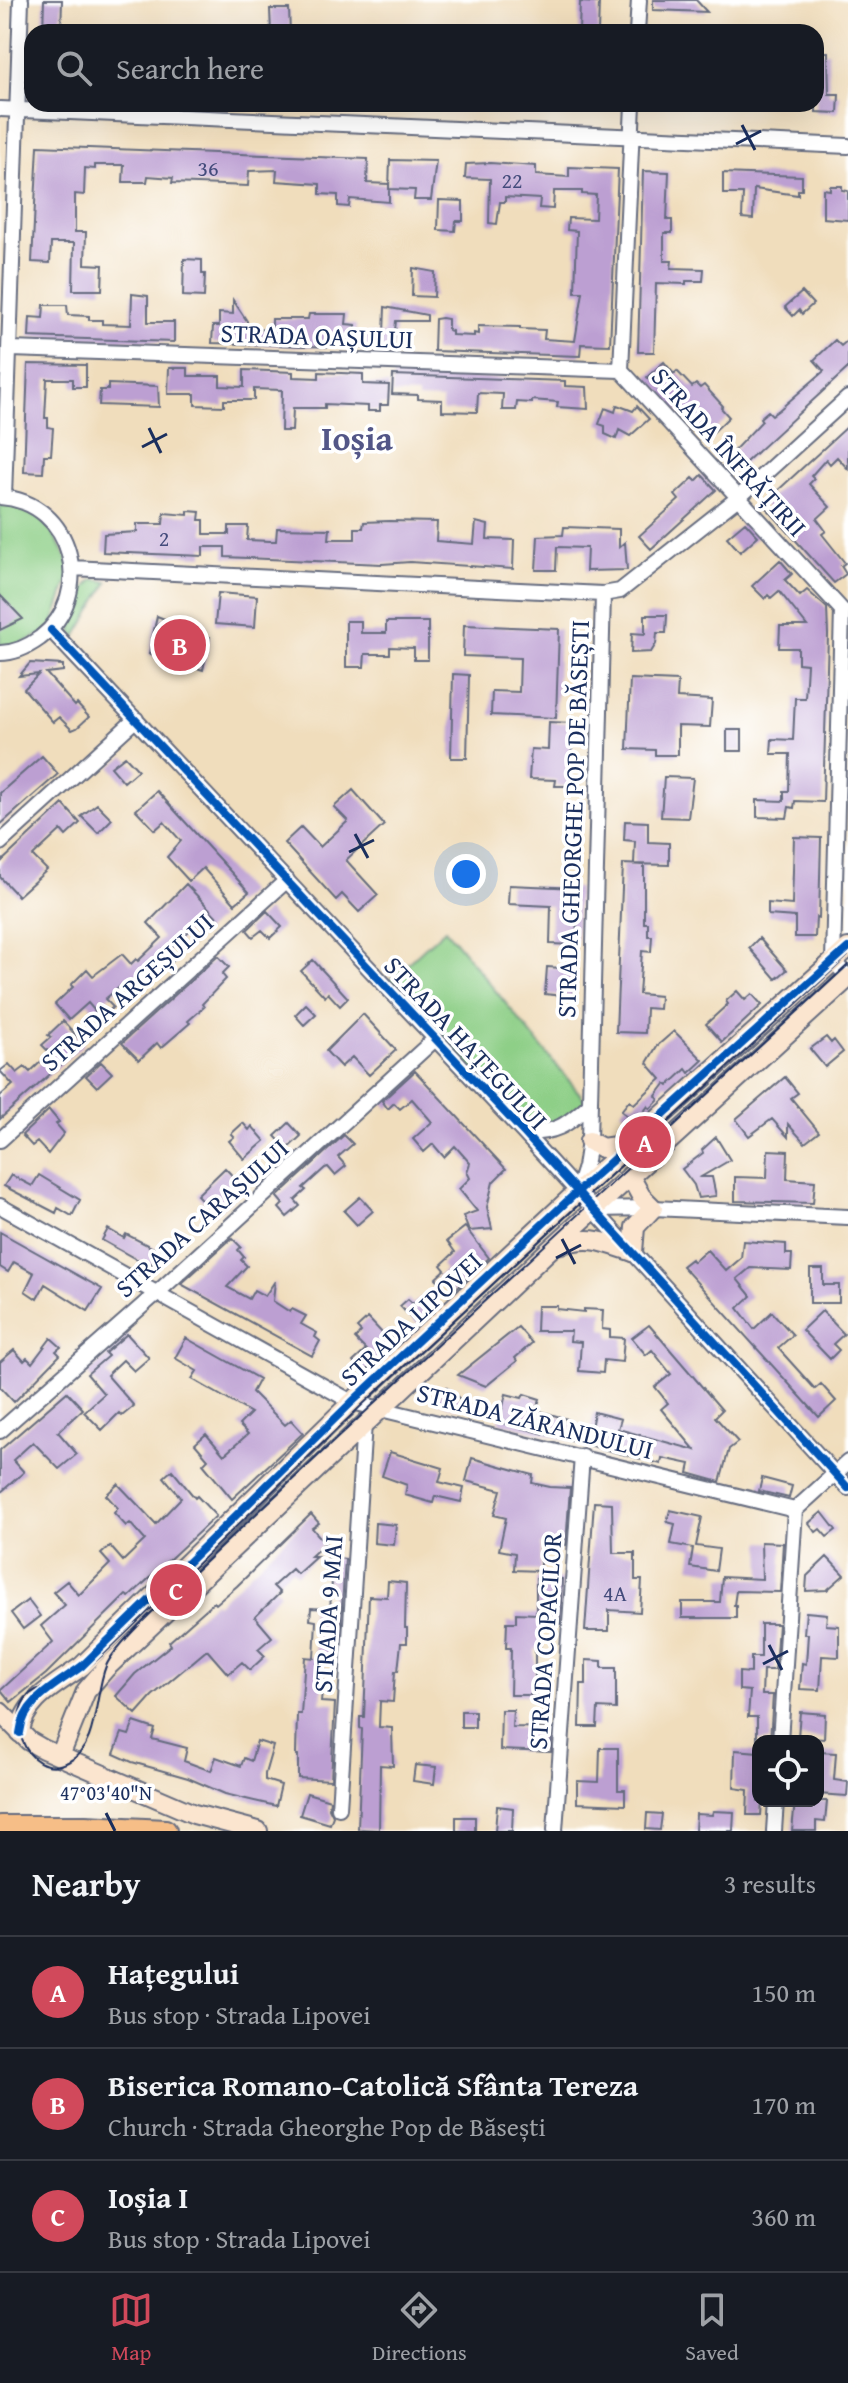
<!DOCTYPE html>
<meta charset="utf-8">
<style>
body{margin:0;font-family:"Gentium Book Plus",serif;background:#242831;color:#f1f3f6}
.controls{position:absolute;right:24px;bottom:24px;display:grid;overflow:hidden;border-radius:16px;box-shadow:0 8px 32px #0002}
.controls button{width:72px;height:72px;display:grid;place-items:center;padding:0;border:0;border-bottom:2px solid #363941;background:#171b24;color:#f1f3f6;font:40px sans-serif}
.you{position:absolute;left:466px;top:874px;width:28px;height:28px;margin:-20px;border:6px solid #fff;border-radius:50%;background:#1a73e8;box-shadow:0 0 0 12px #1a73e833}
.badge{display:grid;place-items:center;width:52px;height:52px;border-radius:50%;background:#d1495b;color:#fff;font-size:26px;font-weight:700}
.pin{position:absolute;translate:-50% -50%;border:4px solid #fff;box-shadow:0 2px 8px #0006}
.list{margin:0;padding:0;list-style:none}
h2{display:flex;justify-content:space-between;align-items:center;height:104px;margin:0;padding:0 32px;font-size:34px}
h2 small{font-size:26px;font-weight:400;color:#9ea1a6}
.list li{display:grid;grid-template-columns:52px 1fr auto;gap:24px;align-items:center;box-sizing:border-box;height:112px;padding:0 32px;border-top:2px solid #363941}
.list b{display:block;font-size:30px;white-space:nowrap}
.list p{margin:0;font-size:26px;white-space:nowrap;color:#9ea1a6}
.list em{font-size:26px;font-style:normal;color:#9ea1a6}
.icon{flex:none;width:44px;height:44px;fill:none;stroke:currentColor;stroke-width:2;stroke-linecap:round;stroke-linejoin:round}
.map{position:relative;flex:none;width:848px;height:1831px;overflow:hidden}
.search{position:absolute;background:#171b24;box-shadow:0 8px 32px #0002;left:24px;right:24px;top:24px;height:88px;display:flex;align-items:center;gap:20px;box-sizing:border-box;padding:0 28px;border-radius:24px;color:#9ea1a6;font-size:30px}
.sheet{height:440px;background:#171b24}
nav{display:flex;justify-content:space-around;align-items:center;box-sizing:border-box;height:112px;border-top:2px solid #363941;background:#171b24;font-size:22px;color:#9ea1a6}
nav a{display:grid;justify-items:center;gap:4px}
nav .on{color:#d1495b}
.map>svg:first-child{display:block}
</style>
<div class="map">
<svg width="848" height="1831" viewBox="0 0 848 1831">
<rect width="100%" height="100%" fill="#fff"/>
<filter id="ink" filterUnits="userSpaceOnUse"><feTurbulence type="fractalNoise" baseFrequency=".0125" numOctaves="2"/><feDisplacementMap in="SourceGraphic" scale="16" xChannelSelector="R" yChannelSelector="G"/><feConvolveMatrix kernelMatrix="1 2 1 2 8 2 1 2 1" color-interpolation-filters="sRGB"/></filter>
<filter id="wash" filterUnits="userSpaceOnUse"><feTurbulence type="fractalNoise" baseFrequency=".006" numOctaves="4" result="noise"/><feDisplacementMap in="SourceGraphic" scale="32" xChannelSelector="R" yChannelSelector="G"/><feGaussianBlur stdDeviation="1.8" result="paint"/><feColorMatrix in="noise" values="0 0 0 0 0 0 0 0 0 0 0 0 0 0 0 0 0 1.4 0 .05"/><feComposite in="paint" operator="in"/></filter>
<g filter="url(#wash)">
<rect width="100%" height="100%" fill="#f0ddbc"/>
<!-- green -->
<path fill="#8ecf87" stroke="#547f72" stroke-width="2" d="M0 497 42 513 72 568 51 630 0 653Z
M94 579 108 582 76 637 72 632C74 610 76 595 94 579Z
M445 929 589 1105 568 1124 524 1133 384 985Z"/>
<g id="blocks">
<!-- building -->
<path fill="#bc9fd2" d="M44 0H62L61 32H43Z
M653 0H696L707 12 653 10Z
M580 2 599 3 598 32H579Z
M270 9H289L290 32H271Z
M817 52H828L829 94H839L838 113 816 112Z
M38 146 368 159 367 183 389 184V202L350 199 349 207 338 206V195L320 194V184L276 181 277 170 249 171 248 186 172 183 173 178 148 176 147 182H123L124 165H95V169L85 168 84 195 75 194V232H86L85 264 103 265 102 290H73L74 243H51L50 263 32 262Z
M390 160 436 161 431 200H414L415 190 389 189Z
M490 163 536 166V175L569 177V167L618 169 610 345 581 344 580 356 434 351 435 319 442 318 448 319V330L452 331V335L474 336V333L478 334V326L520 327V329L545 330 544 339 575 341 583 292H575L577 231 567 230 568 218 595 219 596 195 582 194V191H554L553 209 539 208 540 199 505 197V202H500L497 224 489 223 490 179 465 178 466 164Z
M643 171 669 172 667 220H672V233H664V261H672L671 268 704 269 703 281H686V284L656 283 654 352H638Z
M723 173 802 176V190H798V195L754 189 753 219 742 218 743 194H723Z
M830 186H842V190L848 191V220L823 218V189L830 190Z
M439 200 463 201V221H456L455 231 438 230Z
M184 259 202 260V274H205L204 297 183 296Z
M413 268 435 272 434 297 412 296Z
M802 292 813 304 802 314 799 310 793 316 785 307Z
M132 294 148 296V322H174V342L29 337 30 317 43 318 44 305H67L68 315 89 316V320H102V324L131 325Z
M233 300 247 321V330L272 329V319H308L309 314H347L346 324 356 325V333L384 334 385 307 427 315V321H396L393 349 212 343 213 326H219V313L233 314Z
M835 340 841 346 848 340V368L734 473 724 461 762 421 760 418 768 411 772 415 779 410 824 371 814 360Z
M664 362 674 374 677 371 692 387 696 384 700 388 704 385 723 406 721 408 729 417 705 440 647 377Z
M28 364 86 365V387H73V379H47L45 418H48V427L53 428 51 455H44L43 473 24 472Z
M169 368H188V376H220V386L244 387V370L293 372V377L319 378V372L363 374V384L389 385 388 405H380V411H368V406L325 404V408H293L292 431H281L282 390 254 389V400H224V406L195 405V394H168Z
M393 375 565 381V386L587 387 588 409 557 407 558 402 532 400V403L517 402 516 410H502L503 394 478 393 477 412 442 411V400L418 399V395L392 394Z
M108 384 158 386 159 407 99 405 100 390H108Z
M617 405 633 411 637 406 649 419 630 436 619 430 616 439 605 434V426L599 424 605 408 615 412Z
M848 426V469L837 457 830 464 826 459 811 476 814 479 809 484 830 507 817 519 826 531 822 534 845 563 841 566 846 574 834 583 763 504Z
M702 475 716 490 651 549 639 536 679 500 675 495 693 478 696 481Z
M188 511 200 512 199 520H204V534H229V526H248L247 540 270 541H276L277 528 330 529 329 539H355V528H363L364 522 389 521 437 522 436 541 474 544 476 522 488 525 487 539 514 540 513 569 410 562 382 564 225 557V547H203V556L103 552 104 534 137 532V524H163L164 513 188 515Z
M745 522 758 536 740 552 727 537Z
M564 527 619 529V547L625 542 627 570 586 571 587 548 557 547 556 570H536L538 536 563 535Z
M780 560 792 574 785 580 800 596 807 590 827 608 828 635 823 802 795 801 794 808 789 807 787 818 757 817V800L784 801V791H789L790 754H771L772 739 793 740 795 698H805L807 664 798 663V648H779L780 626H807L779 591 771 598 768 595 765 599 752 586Z
M218 593 257 596 255 627 215 624Z
M0 595 23 619 0 630Z
M645 615H667L666 633H657L656 644 651 652 631 653 632 633 645 634Z
M157 616 210 637 203 670 149 654Z
M346 621H361V633H386V622H428V660H414V648L390 647V654H365L364 667H346Z
M464 625 559 629 556 718 491 715 492 691 519 692 520 658 463 656Z
M30 663 63 665V671L46 673 75 706 77 704 89 717 77 728 72 730 59 717 53 722 24 689 39 674 19 676Z
M453 674 469 675 467 758H451Z
M630 679 678 681 677 698 712 700 710 727 678 726V755H655V750L627 749Z
M549 722 573 723 570 786H555L556 780 529 779 531 749 548 750Z
M727 730H742V751H727Z
M42 756 58 774 0 825V793Z
M125 756 138 770 124 782 111 767Z
M664 777 693 778 688 818 661 817Z
M353 790 384 825 346 860 378 895 359 912 342 894 336 900 284 843 301 827 320 847 348 821 334 807Z
M157 791 249 892 235 904 203 868 189 881 167 857 181 841 164 822 155 830 136 810Z
M63 804 80 823 66 836 61 830 33 856 47 870 18 896 0 877V863Z
M97 804 112 819 98 833 81 816Z
M625 821 648 822V842L669 843V865L634 864 635 841 624 840Z
M794 837 821 838 819 918 816 917 815 937H795V917L768 915V903L792 905Z
M623 864 644 865V923H648V936H652L651 952 642 951 639 994 660 996 659 1009 646 1008 645 1033 616 1032Z
M186 884 219 919 199 938 191 929 167 952 174 960 160 973 155 967 135 985 131 980 123 984 105 999 113 1007 101 1018 88 1003 69 1020 55 1004 73 987 71 985 87 969 93 976 122 954 131 964 136 959 138 961 162 938 148 923Z
M509 885 578 888 576 945 550 944 551 906 508 904Z
M267 911 282 927 270 938 262 930 253 937 247 930Z
M759 938 787 970 776 979 749 948Z
M218 956 229 967 222 974 226 979 202 1004 204 1007 188 1021 190 1023 161 1048 157 1043 139 1060 122 1043Z
M313 960 348 998 340 1006 328 993 325 997 301 971Z
M547 967 576 969 573 997 545 994Z
M737 991 745 1000 752 994 762 1005 722 1042 706 1024 728 1004 726 1001Z
M306 1004 316 1014 304 1025 295 1015Z
M363 1014 396 1050 369 1075 352 1057 341 1067 326 1051Z
M63 1021 84 1044 0 1119V1096L13 1085 0 1071 9 1064 17 1073 25 1067 30 1072 50 1053 42 1045 51 1037 48 1035Z
M674 1031 703 1060 689 1073 686 1069 668 1086 665 1084 656 1096 659 1100 650 1109 648 1106 636 1122 621 1111 629 1101 634 1104 661 1079 647 1063 657 1046Z
M826 1037 831 1043 834 1040 843 1052 825 1067 810 1049Z
M101 1062 112 1073 97 1087 86 1076Z
M415 1071 506 1169 493 1182 487 1207 492 1229 469 1231 463 1216 477 1211 459 1189 470 1178 467 1172 470 1163 455 1146 444 1157 433 1144 424 1152 413 1139 432 1122 412 1099 400 1109 394 1103 388 1109 382 1101Z
M785 1077 798 1093 791 1098 819 1132 805 1143 788 1124V1137L772 1119 749 1136 736 1119Z
M49 1110 59 1122 56 1124 64 1133 48 1154 37 1142 32 1146 22 1135Z
M243 1123 249 1130 252 1126 265 1141 244 1159 229 1141 234 1137 231 1134Z
M289 1123 301 1136 287 1149 275 1136Z
M344 1135 353 1144 338 1157 346 1166 335 1175 328 1167 325 1168 303 1188 306 1190 295 1200 300 1206 287 1217 279 1208 283 1204 277 1197Z
M716 1137 730 1160 701 1177H712L716 1196 698 1198 694 1185 682 1169 703 1153 702 1150Z
M768 1150 788 1151 787 1179 815 1181 813 1203 735 1201V1177L767 1178Z
M225 1168 244 1188 215 1214 197 1195Z
M11 1175 32 1186 39 1175 80 1200 72 1216 58 1208 56 1213 4 1186Z
M360 1197 373 1211 357 1225 344 1211Z
M465 1227 489 1258 450 1294 436 1278 445 1270 441 1265 455 1252 447 1241Z
M108 1229 124 1238 126 1234 159 1251 150 1267 102 1240Z
M0 1232 102 1289 88 1311 45 1284 37 1299 25 1291 34 1273 14 1262 8 1272 0 1267Z
M232 1238 241 1247 238 1250 244 1257 241 1260 247 1266 227 1287 249 1299 254 1290 265 1296 275 1281 273 1301 290 1312 292 1309 306 1316 301 1324 317 1333 315 1337 320 1341 312 1356 181 1284Z
M743 1241 786 1244V1254H792L791 1270 750 1268 737 1279 751 1296 738 1308 754 1329 772 1312 793 1335 778 1348 815 1389 821 1384 836 1401 819 1417 682 1266 691 1259 693 1262 707 1250 726 1271 741 1258Z
M810 1269H823V1285H839V1303H810Z
M421 1297 433 1309 417 1324 400 1306 408 1299 413 1304Z
M537 1306H557V1309L584 1312V1309L603 1310 602 1329 610 1330V1337L624 1338 622 1362 604 1360 603 1373 579 1371 581 1342 570 1341 571 1331H536Z
M822 1311 844 1334 833 1344 839 1350 830 1359 802 1330Z
M368 1318 383 1334 386 1331 397 1343 364 1373 353 1362 366 1350 355 1339 361 1332 357 1328Z
M649 1325 722 1410 715 1417 738 1442 729 1449 720 1482 688 1473 690 1464 662 1458 661 1464 499 1422 506 1394 522 1398 524 1394 540 1399 536 1410 567 1419 566 1422 591 1428 594 1412 621 1419 618 1429 695 1450 661 1409 668 1403 655 1387 671 1374 652 1350 646 1355 632 1338Z
M518 1327 532 1343 515 1358 517 1361 486 1386 458 1375Z
M127 1334 149 1358 134 1371 123 1360 107 1375 134 1406 122 1416 119 1413 102 1430 84 1412 104 1394 87 1374 108 1356 105 1353Z
M51 1338 61 1347 56 1351 60 1355 14 1402 0 1387V1362L14 1350 24 1361 27 1358 32 1363Z
M186 1338 259 1379 252 1392 285 1425 291 1420 303 1433 232 1499 203 1464 208 1459 195 1444 206 1434 224 1455 248 1434 239 1425 251 1413 192 1379 197 1371 175 1358Z
M447 1387 463 1402 456 1409 434 1400Z
M67 1392 83 1409 58 1432 77 1454 59 1469 33 1442 13 1460 24 1472 0 1493V1450Z
M390 1452 443 1468 439 1482 464 1488 461 1502 435 1496 433 1503 405 1495 407 1485 382 1476Z
M472 1458 533 1475 532 1483 550 1487 570 1488 566 1545 540 1544V1571L514 1570 515 1553 499 1550 506 1518 494 1515 501 1490 466 1481Z
M172 1470 195 1498 197 1496 216 1516 129 1597 126 1595 46 1674 11 1702 1 1690 53 1642 41 1626 65 1605 53 1592 67 1581 79 1595 110 1564 101 1554 110 1546 123 1561 145 1540 130 1523 126 1526 114 1513 118 1508 106 1495 118 1484 156 1524 181 1498 164 1477Z
M762 1478 792 1486 789 1498 759 1491Z
M594 1502 612 1503 613 1553H635V1580H642L640 1612 609 1610V1631H585Z
M670 1510 702 1517 696 1546 719 1549 716 1571 690 1567 693 1548 671 1544 675 1524 667 1522Z
M822 1512 836 1530 827 1537 820 1529 816 1532 809 1523Z
M311 1514 319 1523 312 1528 325 1543 311 1556H317L297 1574 292 1569 273 1586 280 1593 255 1617 272 1637 258 1649 265 1656 250 1670 242 1662 228 1674 207 1650 152 1696 136 1714 116 1696 135 1674 171 1645 169 1642 214 1602 216 1604 237 1586Z
M375 1523 396 1525 394 1545 374 1543Z
M761 1542 783 1543 780 1592 736 1591 734 1605H736V1618H682V1602H720L722 1577 762 1579Z
M328 1557 345 1559 339 1655 325 1654 321 1702 335 1703 331 1780 298 1778V1755H296L297 1714H301L305 1657 314 1658 316 1621 310 1620 311 1608 330 1609 332 1581H326Z
M827 1557 844 1575 827 1590 806 1591 807 1576Z
M536 1578 562 1579 560 1624H541L540 1650 535 1649V1695H510L511 1648H506L507 1622H516V1613L536 1614Z
M388 1581 406 1583 405 1628H407V1643H401L398 1671H395L393 1702 380 1701 379 1727 392 1728 393 1766 380 1765 379 1830 358 1829 362 1729 360 1728V1717H364L369 1596 387 1597Z
M28 1600 40 1616 23 1629 11 1613Z
M806 1612 827 1614 826 1625 839 1626V1657L822 1656 820 1690 800 1689 802 1663 806 1664 808 1634H804Z
M761 1624H778L775 1670H763L762 1695H773L770 1741H757V1717H748L750 1691 739 1690V1672L751 1673V1657H761Z
M586 1660 602 1661V1668H616V1709L598 1708 597 1727H580L581 1684H586Z
M501 1710H513L512 1727 552 1728 551 1752 500 1750Z
M461 1711H475V1727H461Z
M800 1712 825 1714 824 1739 798 1737Z
M134 1722 155 1729 152 1739 187 1748 184 1761 211 1771 216 1757 241 1766 244 1758 251 1761 257 1741 273 1746 265 1774V1780L281 1785 276 1806 225 1794 188 1778 132 1762 114 1754 122 1733 129 1735Z
M600 1748H618V1790H625V1805L577 1803V1781L599 1782Z
M735 1750 758 1752V1801H762L761 1815H747L748 1790 734 1788Z
M818 1752 836 1753 834 1780 848 1782 847 1796 818 1794Z
M415 1765 436 1767 434 1784 413 1781Z
M307 1793 330 1800 329 1808 333 1816 330 1824 300 1815Z
M795 1801H827L825 1822 816 1821V1831H792Z
M497 1806 513 1808 512 1831H495Z
M713 1811 734 1812 733 1831H695L696 1814 712 1815Z
M647 1813 662 1814 660 1830 646 1829Z
M456 1817H475V1831H456Z"/>
</g>
</g>
<g filter="url(#ink)">
<use href="#blocks" fill-opacity="0" stroke="#666c7f" stroke-width="2"/>
<g fill="none" stroke-linecap="round" stroke-linejoin="round">
<!-- street casing -->
<g stroke="#666c7f" stroke-width="18">
<path id="street" d="M637 32 639 0
M633 104 621 370 842 610 833 961 848 977
M0 109 848 146
M11 349 621 370
M0 497C74 502 96 595 40 638 29 646 14 653 0 653
M4 497 21 0
M72 568 603 594 589 1141 585 1167 577 1192
M603 594 620 591 738 498 848 398
M51 630 524 1133 848 1488
M0 843 136 719
M524 1133C556 1133 566 1126 589 1105
M0 1140 287 880
M0 1206 352 1402 795 1510 848 1462
M594 1209 653 1208 848 1217
M0 1431 158 1292 435 1039
M780 1741 795 1510
M339 1808 364 1423
M555 1830 582 1456
M774 1831 776 1801"/>
</g>
<!-- secondary casing -->
<g stroke="#666c7f" stroke-width="22">
<path id="secondary" d="M589 1141 602 1148 630 1144
M557 1245C591 1235 601 1241 633 1252L635 1227 653 1208 641 1196 630 1176
M0 1712 29 1741 43 1749 194 1814 258 1831
M20 1733C23 1700 58 1684 82 1666L352 1402 577 1192 848 948
M60 1756 86 1691 105 1669 546 1253 848 978"/>
</g>
<!-- primary casing -->
<g stroke="#666c7f" stroke-width="26">
<path id="primary" d="M0 1827H85L165 1831"/>
</g>
<!-- street -->
<use href="#street" stroke="#fff" stroke-width="14"/>
<!-- secondary -->
<use href="#secondary" stroke="#fbe5cf" stroke-width="18"/>
<!-- primary -->
<use href="#primary" stroke="#f6be87" stroke-width="22"/>
<!-- tram -->
<path stroke="#1b2f5e" stroke-width="2" d="M848 956 362 1405 105 1653C95 1661 85 1672 74 1677 62 1683 48 1685 36 1690 0 1708 25 1783 68 1762 99 1747 94 1695 106 1666 116 1642 180 1586 202 1565 416 1363 632 1165 848 965"/>
<!-- cycleway casing -->
<g stroke="#fff" stroke-width="13">
<path id="cycleway" d="M51 630 524 1133 848 1488
M20 1733C23 1700 58 1684 82 1666L352 1402 577 1192 848 948"/>
</g>
<!-- cycleway -->
<use href="#cycleway" stroke="#0057b8" stroke-width="8"/>
</g>
</g>
<!-- ticks -->
<path fill="none" stroke="#1b2f5e" stroke-width="3" d="M742 125 755 150M736 144 761 131M149 428 161 453M142 447 167 434M355 834 368 858M349 852 374 840M562 1239 575 1264M556 1258 581 1245M769 1645 782 1670M763 1664 788 1651M106 1813 115 1831"/>
<g text-anchor="middle" stroke-width="7" stroke-linejoin="round" paint-order="stroke">
<!-- number labels -->
<g font-size="22" fill="#434b7b">
<text x="208" y="176">36</text>
<text x="512" y="188">22</text>
<text x="164" y="546">2</text>
<text x="615" y="1601">4A</text>
</g>
<!-- street labels -->
<g font-size="26" fill="#1b2f5e" stroke="#fff">
<text transform="translate(317 336) rotate(2)" y="9">STRADA OAȘULUI</text>
<text transform="translate(729 452) rotate(48)" y="9">STRADA ÎNFRĂȚIRII</text>
<text transform="translate(573 819) rotate(-88)" y="9">STRADA GHEORGHE POP DE BĂSEȘTI</text>
<text transform="translate(127 992) rotate(-42)" y="9">STRADA ARGEȘULUI</text>
<text transform="translate(466 1043) rotate(47)" y="9">STRADA HAȚEGULUI</text>
<text transform="translate(202 1218) rotate(-42)" y="9">STRADA CARAȘULUI</text>
<text transform="translate(411 1319) rotate(-43)" y="9">STRADA LIPOVEI</text>
<text transform="translate(535 1421) rotate(14)" y="9">STRADA ZĂRANDULUI</text>
<text transform="translate(328 1614) rotate(-86)" y="9">STRADA 9 MAI</text>
<text transform="translate(545 1641) rotate(-86)" y="9">STRADA COPACILOR</text>
</g>
<!-- district labels -->
<g font-size="34" font-weight="bold" fill="#535687" stroke="#fff">
<text x="357" y="450">Ioșia</text>
</g>
</g>
<g font-size="20" text-anchor="middle" fill="#1b2f5e" stroke="#fff" stroke-width="7" stroke-linejoin="round" paint-order="stroke">
<text x="106" y="1800">47°03'40"N</text>
</g>
</svg>
<div class="controls">
<button><svg class="icon" aria-label="locate" viewBox="0 0 24 24"><circle cx="12" cy="12" r="6"/><path d="M12 2v4M12 18v4M2 12h4M18 12h4"/></svg></button>
</div>
<div class="you"></div>
<div class="pin badge" style="left:645px;top:1142px">A</div>
<div class="pin badge" style="left:180px;top:645px">B</div>
<div class="pin badge" style="left:176px;top:1590px">C</div>
<div class="search"><svg class="icon" aria-label="search" viewBox="0 0 24 24"><circle cx="10" cy="10" r="6"/><path d="M15 15l6 6"/></svg>Search here</div>
</div>
<section class="sheet">
<h2>Nearby<small>3 results</small></h2>
<ul class="list">
<li><span class="badge">A</span><div><b>Hațegului</b><p>Bus stop · Strada Lipovei</p></div><em>150 m</em></li>
<li><span class="badge">B</span><div><b>Biserica Romano-Catolică Sfânta Tereza</b><p>Church · Strada Gheorghe Pop de Băsești</p></div><em>170 m</em></li>
<li><span class="badge">C</span><div><b>Ioșia I</b><p>Bus stop · Strada Lipovei</p></div><em>360 m</em></li>
</ul>
</section>
<nav>
<a class="on"><svg class="icon" aria-label="map" viewBox="0 0 24 24"><path d="M3 6l6-2 6 2 6-2v14l-6 2-6-2-6 2zM9 4v14M15 6v14"/></svg>Map</a>
<a><svg class="icon" aria-label="directions" viewBox="0 0 24 24"><path d="M12 3l9 9-9 9-9-9zM9 14v-3h6M13 9l2 2-2 2"/></svg>Directions</a>
<a><svg class="icon" aria-label="saved" viewBox="0 0 24 24"><path d="M7 4h10v16l-5-4-5 4z"/></svg>Saved</a>
</nav>
